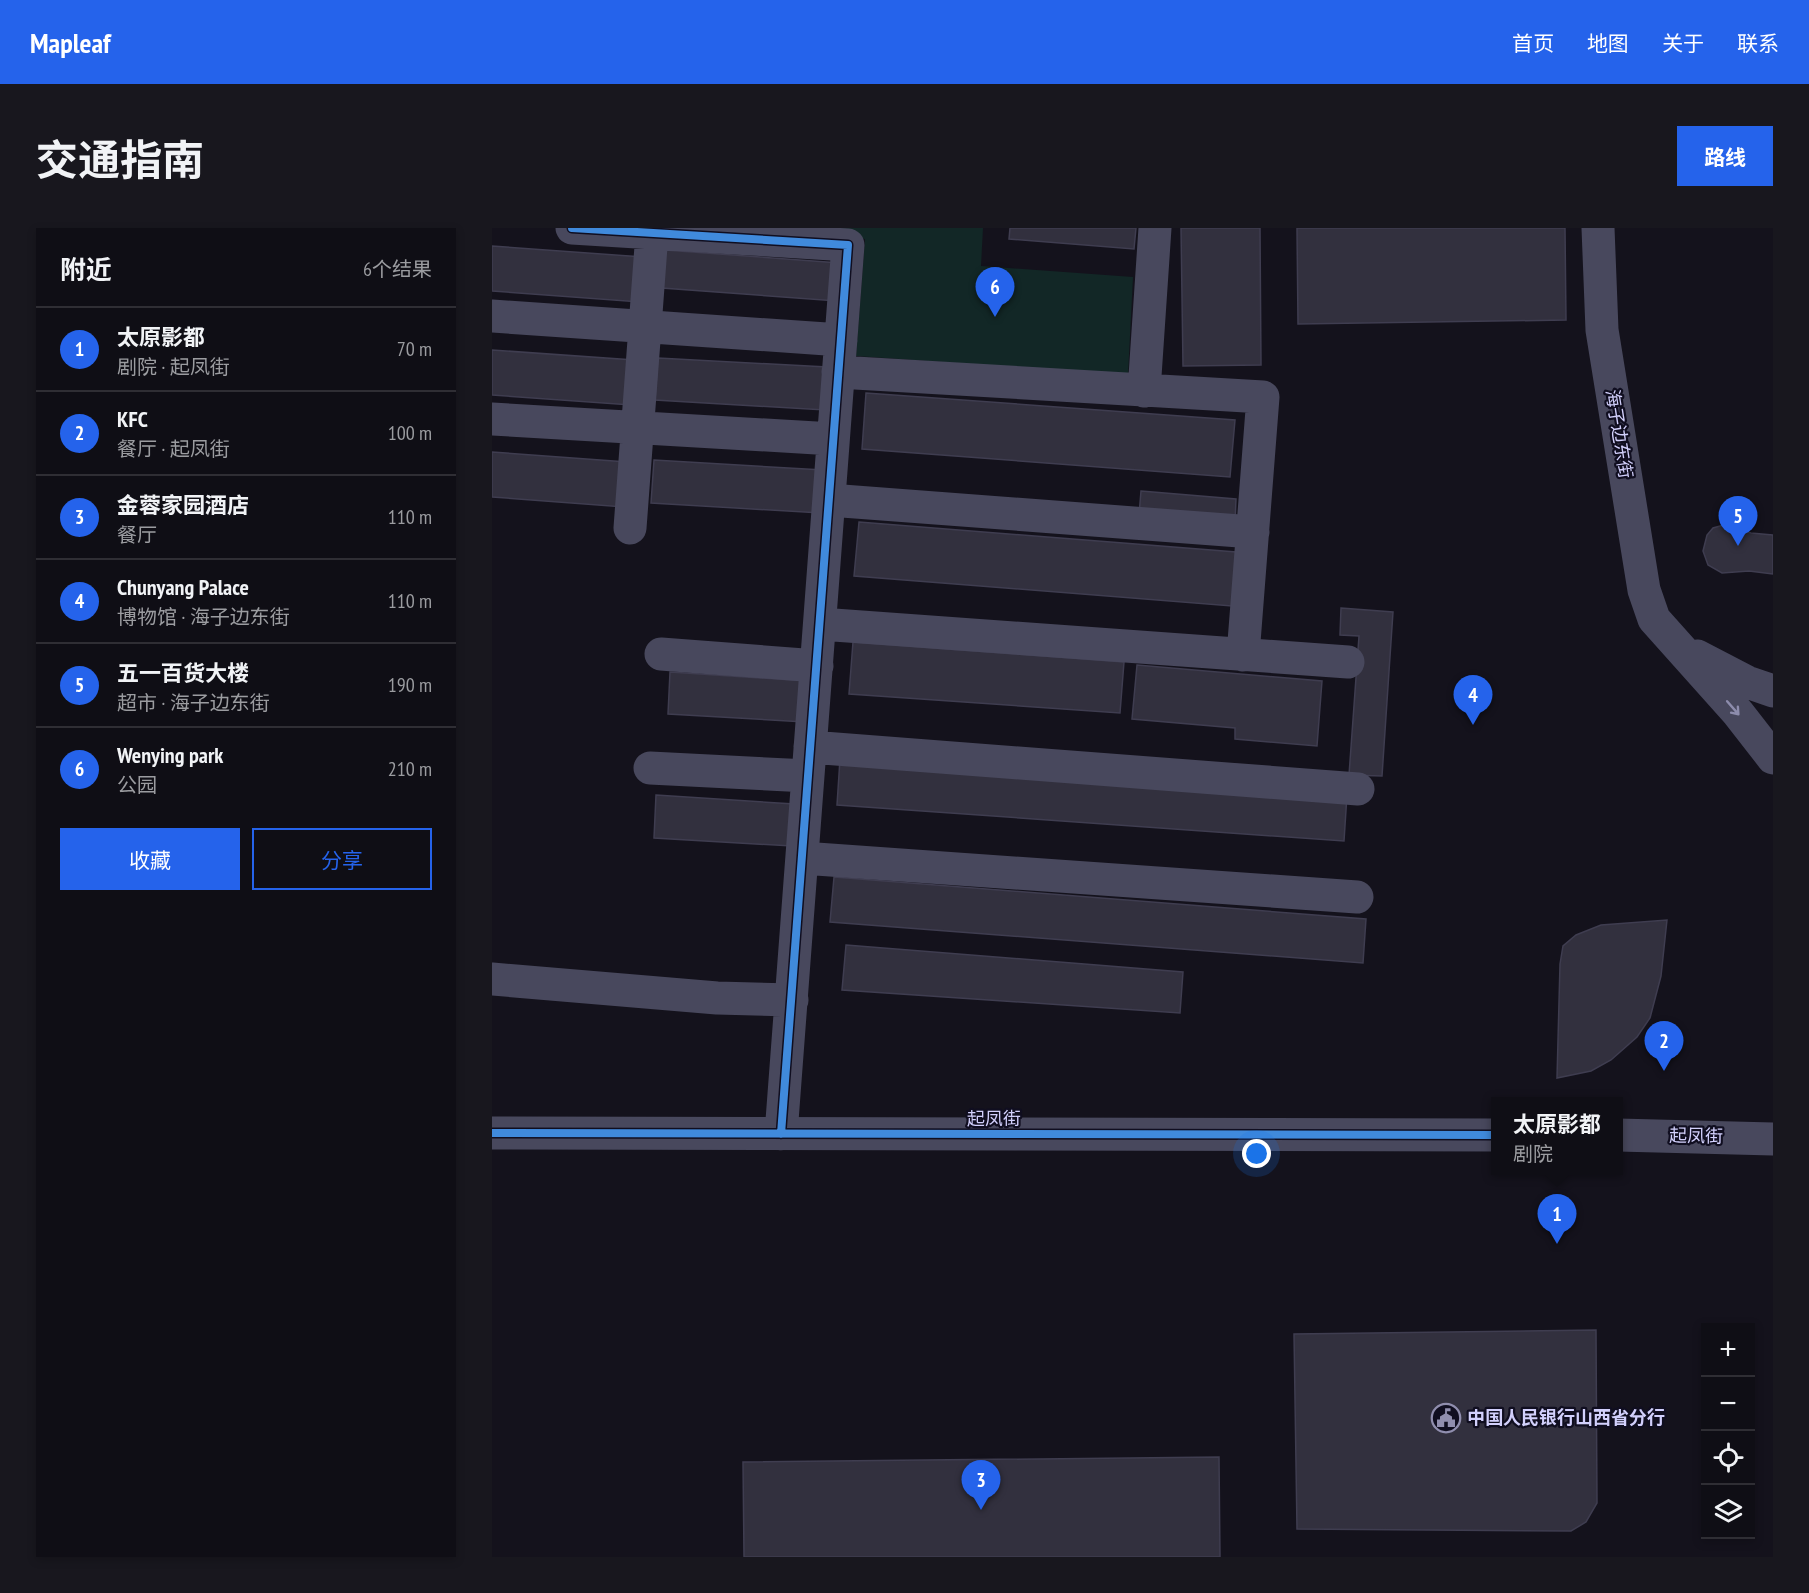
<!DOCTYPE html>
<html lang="zh">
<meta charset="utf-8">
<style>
body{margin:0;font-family:"PT Sans Narrow","Noto Sans SC",sans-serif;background:#18171e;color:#f1f3f6}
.controls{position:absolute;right:18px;bottom:18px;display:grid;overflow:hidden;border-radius:0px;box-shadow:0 3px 9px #0003}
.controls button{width:54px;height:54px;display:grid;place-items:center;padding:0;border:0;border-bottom:2px solid #2f2e34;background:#0f0e15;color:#f1f3f6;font:30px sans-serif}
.you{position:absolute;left:765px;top:926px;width:21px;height:21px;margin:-15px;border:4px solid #fff;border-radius:50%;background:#1a73e8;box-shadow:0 0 0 9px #1a73e833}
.badge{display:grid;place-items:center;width:39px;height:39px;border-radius:50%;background:#2563eb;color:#fff;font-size:20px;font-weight:700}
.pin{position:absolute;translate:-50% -50px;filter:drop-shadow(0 2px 3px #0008)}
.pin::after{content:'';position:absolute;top:32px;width:21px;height:18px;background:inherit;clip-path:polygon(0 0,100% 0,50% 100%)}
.popup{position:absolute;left:999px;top:869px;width:132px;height:78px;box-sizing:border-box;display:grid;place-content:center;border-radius:0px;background:#0f0e15;filter:drop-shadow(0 2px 4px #0005);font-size:20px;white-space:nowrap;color:#9b9ca0}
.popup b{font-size:22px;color:#f1f3f6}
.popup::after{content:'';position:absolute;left:50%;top:100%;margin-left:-12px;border:12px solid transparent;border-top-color:#0f0e15}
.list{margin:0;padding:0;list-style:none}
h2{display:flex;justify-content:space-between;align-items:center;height:78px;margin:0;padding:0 24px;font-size:26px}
h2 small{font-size:20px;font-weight:400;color:#9b9ca0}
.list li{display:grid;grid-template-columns:39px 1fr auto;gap:18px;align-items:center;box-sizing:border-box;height:84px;padding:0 24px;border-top:2px solid #2f2e34}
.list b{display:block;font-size:22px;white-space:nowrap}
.list p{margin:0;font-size:20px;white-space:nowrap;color:#9b9ca0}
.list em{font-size:20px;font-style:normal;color:#9b9ca0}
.actions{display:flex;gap:12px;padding:18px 24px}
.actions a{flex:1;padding:14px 0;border:2px solid #2563eb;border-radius:0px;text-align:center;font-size:21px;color:#2563eb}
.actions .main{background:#2563eb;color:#fff}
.icon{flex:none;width:33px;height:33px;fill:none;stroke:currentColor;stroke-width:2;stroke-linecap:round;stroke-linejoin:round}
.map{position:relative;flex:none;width:1281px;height:1329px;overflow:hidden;border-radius:0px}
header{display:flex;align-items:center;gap:36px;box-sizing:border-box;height:84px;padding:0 30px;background:#2563eb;color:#fff}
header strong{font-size:28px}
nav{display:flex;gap:33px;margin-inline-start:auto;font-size:21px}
.intro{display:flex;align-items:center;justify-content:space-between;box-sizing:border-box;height:144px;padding:0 36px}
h1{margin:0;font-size:42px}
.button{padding:15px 27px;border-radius:0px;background:#2563eb;color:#fff;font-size:21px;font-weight:700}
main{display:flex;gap:36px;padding:0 36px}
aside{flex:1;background:#0f0e15;border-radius:0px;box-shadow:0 3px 9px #0003}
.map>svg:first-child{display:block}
</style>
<header>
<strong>Mapleaf</strong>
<nav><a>首页</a><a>地图</a><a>关于</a><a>联系</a></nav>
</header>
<div class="intro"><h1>交通指南</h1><a class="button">路线</a></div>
<main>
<aside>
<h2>附近<small>6个结果</small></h2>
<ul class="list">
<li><span class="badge">1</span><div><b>太原影都</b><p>剧院 · 起凤街</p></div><em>70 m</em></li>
<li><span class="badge">2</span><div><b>KFC</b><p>餐厅 · 起凤街</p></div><em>100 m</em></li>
<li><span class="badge">3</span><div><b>金蓉家园酒店</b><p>餐厅</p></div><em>110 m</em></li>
<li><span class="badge">4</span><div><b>Chunyang Palace</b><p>博物馆 · 海子边东街</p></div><em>110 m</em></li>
<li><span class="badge">5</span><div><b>五一百货大楼</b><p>超市 · 海子边东街</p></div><em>190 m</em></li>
<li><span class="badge">6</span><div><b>Wenying park</b><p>公园</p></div><em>210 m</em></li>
</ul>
<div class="actions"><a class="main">收藏</a><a>分享</a></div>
</aside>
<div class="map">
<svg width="1281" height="1329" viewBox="0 0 1281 1329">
<rect width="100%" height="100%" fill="#14121c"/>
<!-- green -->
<path fill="#122726" d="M211 0H491L489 38 641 49 636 147 364 128 373 11Z"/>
<!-- building -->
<path fill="#32303e" stroke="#3f3d50" stroke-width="1.5" d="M518 0H644L642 21 517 11Z
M689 0H768L769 137 691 138Z
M805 0H1073L1074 92 806 96Z
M0 18 151 29 148 74 0 63Z
M173 22 348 35 345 73 170 60Z
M0 122 142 132 139 177 0 167Z
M166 130 335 139 333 182 163 172Z
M374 165 743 192 738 249 370 221Z
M0 224 135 234 132 279 0 269Z
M162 232 331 242 329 285 159 275Z
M649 263 744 271 743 295 647 287Z
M367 294 744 324 740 378 362 348Z
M1235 296 1259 305 1281 307V346L1257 343 1230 345 1216 337 1211 323 1215 307 1221 300Z
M849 380 901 384 890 548 857 547 867 408 848 407Z
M361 414 632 434 628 485 357 466Z
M645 437 830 453 825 518 743 511V500L640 491Z
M178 444 316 453 313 494 176 486Z
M348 531 855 567 852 613 345 577Z
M164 567 302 576 300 618 162 610Z
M342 649 874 691 871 735 338 694Z
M1175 692 1169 748 1158 790 1145 809 1119 832 1099 843 1065 850 1068 736 1071 718 1084 707 1109 697Z
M354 717 691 744 688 785 350 762Z
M1104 1102 1105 1275 1094 1294 1079 1303 805 1301 802 1106Z
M727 1229 728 1329H252L251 1234Z"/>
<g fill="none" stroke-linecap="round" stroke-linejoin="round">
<!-- minor -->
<path stroke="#48485d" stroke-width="33" d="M80 0 356 17 289 906
M1106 0 1110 102 1152 362 1162 391 1246 485 1281 530
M0 88 349 112
M346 144 771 169 751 427
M652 163 663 0
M0 191 341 211
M337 272 761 304
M138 300 160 5
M328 396 856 434
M169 426 325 438
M1205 428 1255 454 1281 463
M318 519 866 561
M158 540 316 548
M310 630 865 669
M0 751 225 770 300 772
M0 905 1004 907
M1126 907 1281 911"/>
<!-- cycleway casing -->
<g stroke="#100e20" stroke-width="11">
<path id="cycleway" d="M80 0 356 17 289 906
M0 905 1004 907"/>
</g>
<!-- cycleway -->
<use href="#cycleway" stroke="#408adc" stroke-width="8"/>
</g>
<!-- one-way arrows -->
<defs><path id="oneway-shaft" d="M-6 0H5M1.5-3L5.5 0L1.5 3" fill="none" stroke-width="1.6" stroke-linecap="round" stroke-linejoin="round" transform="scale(1.5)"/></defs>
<use stroke="#8d8cac" href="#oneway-shaft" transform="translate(1241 480) rotate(49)"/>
<!-- icons -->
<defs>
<g id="civic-ring" transform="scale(1.5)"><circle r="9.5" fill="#100e20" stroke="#908eae" stroke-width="1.5"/><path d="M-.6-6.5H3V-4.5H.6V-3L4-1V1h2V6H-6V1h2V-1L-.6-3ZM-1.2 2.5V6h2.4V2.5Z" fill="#908eae"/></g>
</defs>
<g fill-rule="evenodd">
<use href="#civic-ring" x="954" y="1190"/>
</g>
<g text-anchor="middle" stroke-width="4.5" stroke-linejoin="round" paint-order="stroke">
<!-- street labels -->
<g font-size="18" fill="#d2d0fc" stroke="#100e20">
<text transform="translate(1127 206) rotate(81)" y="6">海子边东街</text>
<text x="502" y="897">起凤街</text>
<text transform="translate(1204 908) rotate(1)" y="6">起凤街</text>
</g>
<!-- poi labels -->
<g font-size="18" font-weight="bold" fill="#d2d0fc" stroke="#100e20" text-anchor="start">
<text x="975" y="1196">中国人民银行山西省分行</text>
</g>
</g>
</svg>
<div class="controls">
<button>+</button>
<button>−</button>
<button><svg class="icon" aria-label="locate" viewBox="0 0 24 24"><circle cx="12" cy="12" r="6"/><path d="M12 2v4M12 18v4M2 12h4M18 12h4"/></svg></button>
<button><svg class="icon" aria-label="layers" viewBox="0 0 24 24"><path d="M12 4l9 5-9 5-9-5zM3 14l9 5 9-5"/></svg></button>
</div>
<div class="you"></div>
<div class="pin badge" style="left:1065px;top:1016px">1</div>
<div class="popup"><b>太原影都</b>剧院</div>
<div class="pin badge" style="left:1172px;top:843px">2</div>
<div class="pin badge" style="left:489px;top:1282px">3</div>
<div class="pin badge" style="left:981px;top:497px">4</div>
<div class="pin badge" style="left:1246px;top:318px">5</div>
<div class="pin badge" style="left:503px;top:89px">6</div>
</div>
</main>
